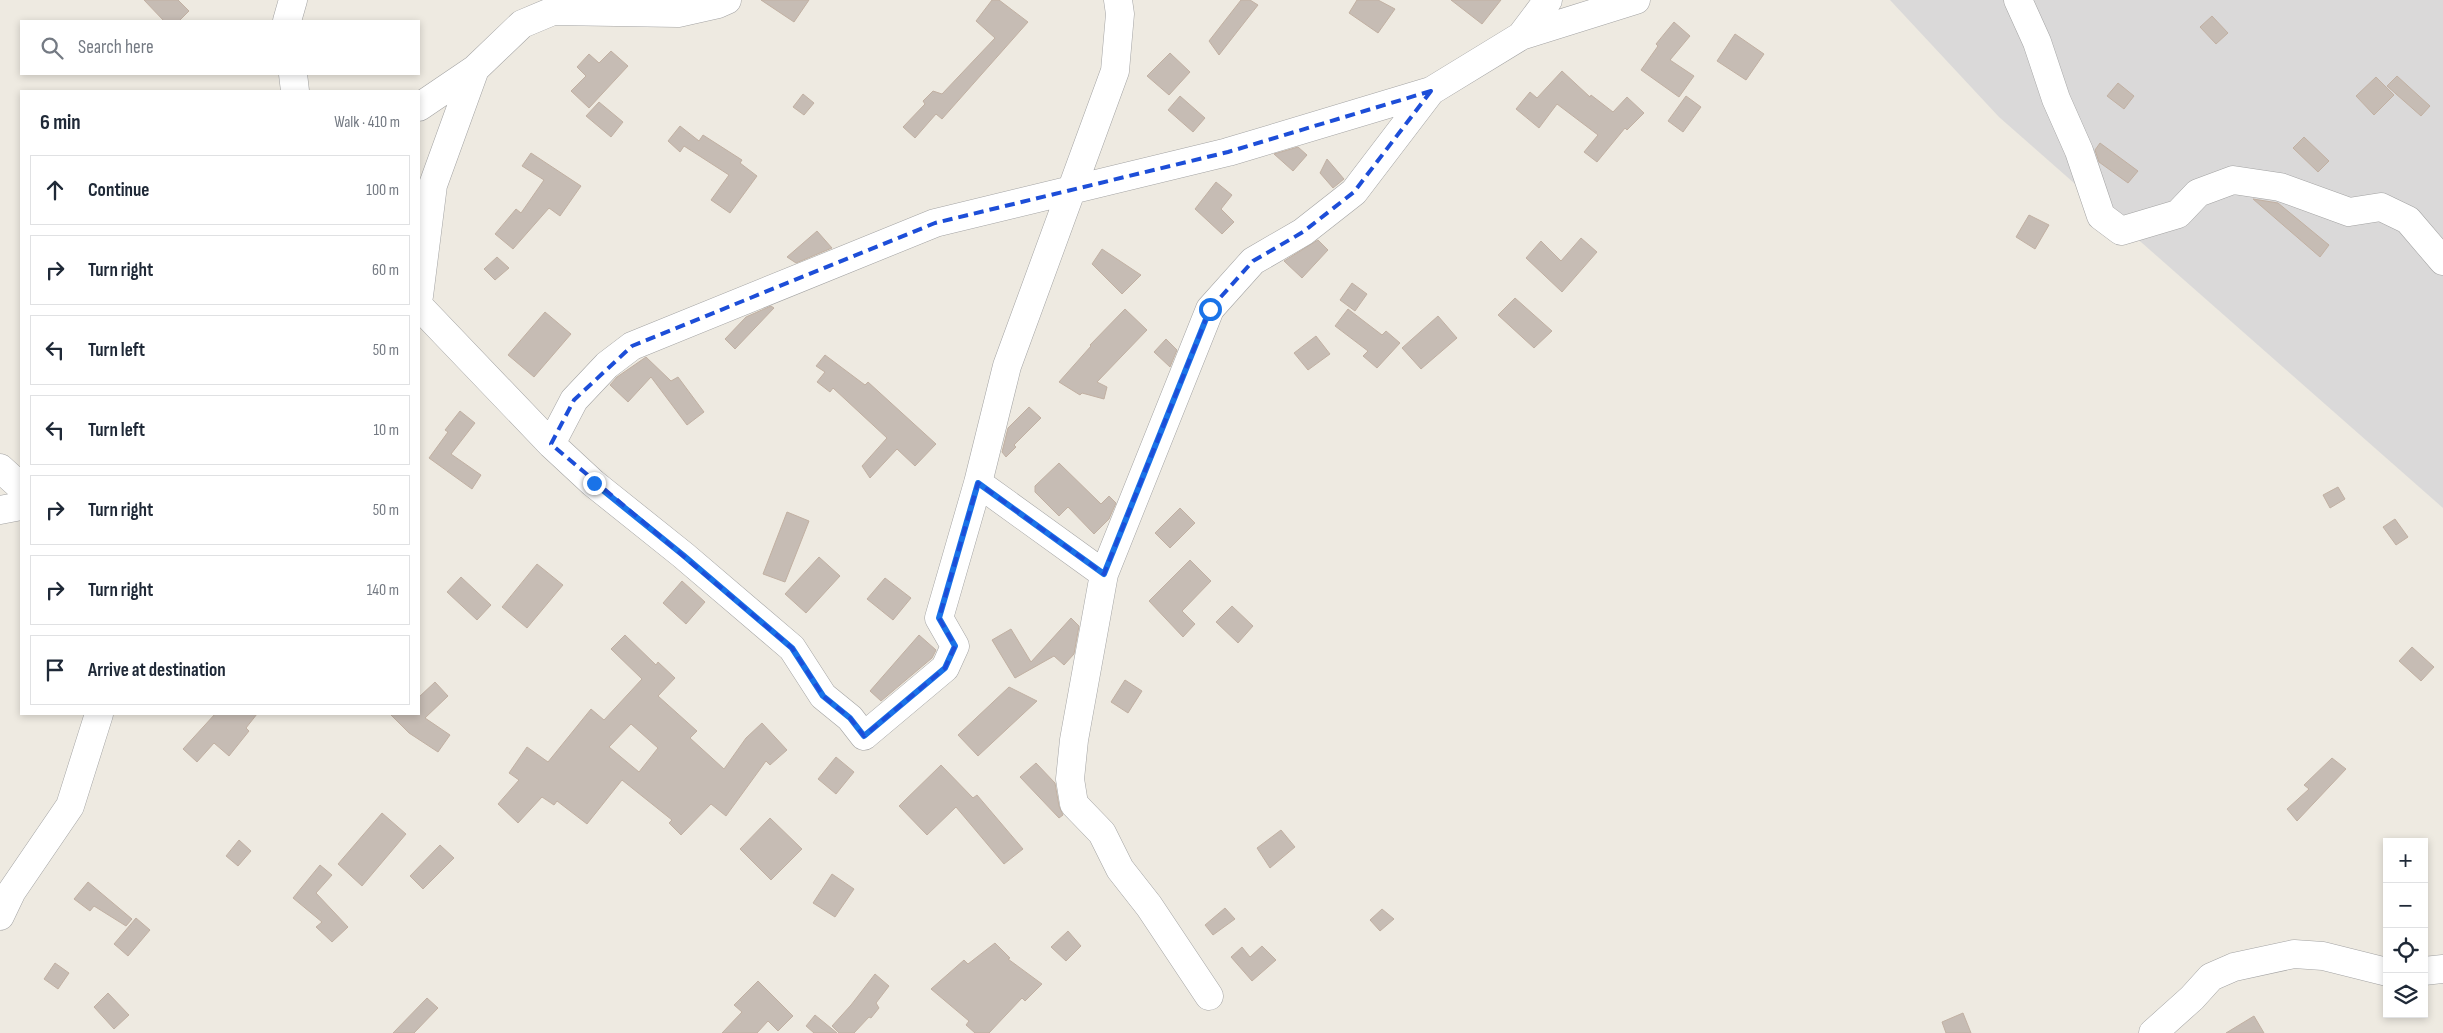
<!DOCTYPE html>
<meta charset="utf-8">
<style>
body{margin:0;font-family:"Sofia Sans Condensed",sans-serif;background:#f2f2f3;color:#1f2937}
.controls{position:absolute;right:15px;bottom:15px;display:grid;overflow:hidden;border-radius:0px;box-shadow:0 2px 8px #0003}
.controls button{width:45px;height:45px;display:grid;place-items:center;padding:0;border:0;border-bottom:1px solid #e0e1e3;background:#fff;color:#1f2937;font:25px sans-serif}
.stop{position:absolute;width:15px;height:15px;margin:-11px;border:4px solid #1a73e8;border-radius:50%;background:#fff}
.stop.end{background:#1a73e8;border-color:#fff;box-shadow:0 1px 5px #0008}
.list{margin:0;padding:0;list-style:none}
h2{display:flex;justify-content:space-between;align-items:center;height:65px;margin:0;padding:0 20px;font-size:21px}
h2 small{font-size:16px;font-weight:400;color:#747a83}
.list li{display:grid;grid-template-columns:32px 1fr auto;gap:15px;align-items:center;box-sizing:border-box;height:70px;margin:0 10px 10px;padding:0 10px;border:1px solid #e0e1e3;border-radius:0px}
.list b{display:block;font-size:19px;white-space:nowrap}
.list em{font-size:16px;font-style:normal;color:#747a83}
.icon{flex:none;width:28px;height:28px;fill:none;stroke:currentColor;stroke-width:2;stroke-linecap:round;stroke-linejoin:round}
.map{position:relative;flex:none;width:2443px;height:1033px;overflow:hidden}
.search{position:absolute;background:#fff;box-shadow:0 2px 8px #0003;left:20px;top:20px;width:400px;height:55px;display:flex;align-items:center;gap:12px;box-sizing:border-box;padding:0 18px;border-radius:0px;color:#747a83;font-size:19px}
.panel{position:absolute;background:#fff;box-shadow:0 2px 8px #0003;left:20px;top:90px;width:400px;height:625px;border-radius:0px}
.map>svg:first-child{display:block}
</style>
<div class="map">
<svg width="2443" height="1033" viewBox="0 0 2443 1033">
<rect width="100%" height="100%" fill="#eeeae1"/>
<!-- residential -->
<path fill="#dad9d9" d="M1890 0H2443V508L1999 117Z"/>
<!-- building -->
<path fill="#c6bcb4" stroke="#c1b0a2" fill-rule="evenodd" d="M144 0H178L189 11 179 21H164Z
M761 0H809L794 22Z
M992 0H999L1028 22 942 119 936 114 915 138 903 127 925 104 923 101 933 91 942 94 995 38 976 21Z
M1241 0H1250L1258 5 1219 55 1209 41Z
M1357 0H1378L1395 9 1378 33 1349 13Z
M1451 0H1501L1482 24Z
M2212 16 2228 33 2216 44 2200 27Z
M1674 22 1690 36 1670 60 1694 76 1679 97 1641 70 1658 46 1656 44Z
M1735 34 1764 54 1746 80 1717 61Z
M611 51 628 66 589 108 571 91 586 76 577 67 589 54 599 63Z
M1170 53 1190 72 1169 95 1147 76Z
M1562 71 1590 97 1591 95 1613 112 1627 97 1644 113 1627 130 1625 128 1597 162 1584 152 1598 135 1557 104 1539 128 1516 109 1530 92 1537 98Z
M2397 76 2430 106 2421 116 2387 86Z
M2376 77 2394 95 2374 115 2356 96Z
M2118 83 2134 96 2124 109 2107 96Z
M803 94 814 103 804 115 793 107Z
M1180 96 1205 118 1193 132 1168 110Z
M1686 96 1701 107 1683 132 1668 121Z
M599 102 623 122 611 137 586 116Z
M680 126 699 141 703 135 742 160 740 163 757 176 730 213 711 200 729 175 684 146 680 152 668 141Z
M2304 137 2329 161 2318 172 2293 148Z
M2100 143 2138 171 2128 183 2099 162 2095 150Z
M1298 147 1307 155 1293 171 1274 154Z
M531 153 581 186 560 216 549 208 513 249 495 234 516 209 521 213 544 180 522 166Z
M1327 159 1344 179 1333 188 1320 173Z
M1216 182 1232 195 1221 209 1234 222 1222 234 1195 209Z
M2253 199 2278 203 2329 245 2320 257Z
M2029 215 2049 225 2035 249 2016 237Z
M817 231 832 248 796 263 787 257Z
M1581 238 1597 252 1562 292 1526 258 1541 241 1561 261Z
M1318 240 1328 250 1302 278 1284 261Z
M1102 249 1141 275 1122 294 1092 264Z
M497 257 509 268 495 280 484 269Z
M1352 283 1367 294 1355 311 1340 300Z
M1515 298 1552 331 1534 348 1498 315Z
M771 306 774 308 735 349 725 339 746 317Z
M1125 309 1147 330 1097 382 1107 387 1104 399 1082 393 1080 395 1059 382 1091 346 1090 345Z
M1348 309 1382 335 1386 331 1400 343 1377 368 1363 356 1368 351 1335 326Z
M545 312 571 334 534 377 508 355Z
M1438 316 1457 338 1421 369 1402 348Z
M1316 336 1330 354 1308 370 1294 353Z
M1166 339 1177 350 1170 367 1154 352Z
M825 355 865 385 868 382 936 444 915 466 897 449 870 478 862 466 887 438 833 388 830 392 817 382 825 372 816 366Z
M646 357 671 381 678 377 704 412 687 425 651 377 628 402 610 385 617 377Z
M1029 407 1041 418 1014 445 1016 447 1006 457 1002 452 1008 428Z
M460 411 475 423 451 454 481 475 472 489 429 458 448 432 445 430Z
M1059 463 1101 504 1109 496 1116 503 1109 519 1094 534 1068 507 1059 516 1035 492V486Z
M2338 487 2345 499 2330 508 2323 495Z
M1180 508 1195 523 1170 548 1155 533Z
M787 512 809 521 785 582 763 574Z
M2395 519 2408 537 2396 545 2383 527Z
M819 557 840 576 806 613 785 594Z
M1190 560 1211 581 1182 611 1195 624 1183 637 1149 601Z
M537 564 563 585 527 628 502 607Z
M461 577 491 605 477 620 447 592Z
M885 578 911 598 893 620 867 599Z
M682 581 705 602 686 624 663 603Z
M1232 606 1253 626 1238 643 1216 622Z
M1071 618 1079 626 1074 654 1064 665 1054 656 1015 678 992 640 1011 629 1031 662Z
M625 635 656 665 658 662 675 678 658 696 697 731 690 738 724 769 746 738 762 723 787 750 770 765 766 761 726 816 711 804 681 835 669 823 672 820 622 780 587 824 557 801 554 805 542 797 518 823 498 804 519 780 509 773 527 747 548 762 591 709 604 720 642 679 611 649ZM631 724 658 748 639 772 609 747Z
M919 635 936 650 932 658 881 701 870 691Z
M2412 647 2434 667 2421 681 2399 661Z
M1125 680 1142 691 1128 713 1111 702Z
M435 682 448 696 425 718 450 735 438 752 409 733 390 714H419V697Z
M1009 687 1037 701 978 756 958 735Z
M215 714H257L246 728 249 731 229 756 214 743 197 762 183 749Z
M836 757 854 772 836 794 818 779Z
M2332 758 2346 769 2297 821 2287 809 2309 789 2304 785Z
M1036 763 1055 783 1059 806 1063 815 1059 818 1020 777Z
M941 765 973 798 977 795 1023 849 1004 864 956 807 927 835 899 806Z
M382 813 406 834 362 886 338 864Z
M770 818 802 849 771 880 740 849Z
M1281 830 1295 847 1270 868 1257 848Z
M239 840 251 851 238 866 226 856Z
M440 845 454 858 423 889 410 876Z
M320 865 332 875 316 893 348 927 332 942 316 927 322 922 293 898Z
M832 874 854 889 835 917 813 903Z
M88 882 132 919 126 926 94 906 90 911 74 899Z
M1225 908 1235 919 1213 935 1205 925Z
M1382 909 1394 919 1380 931 1370 920Z
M136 918 150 930 128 956 114 944Z
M1068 931 1081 946 1066 961 1051 947Z
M995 943 1010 958 1008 959 1042 984 1025 1001 1022 998 989 1033H975L966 1025 969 1021 931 989 964 960 968 964Z
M1262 946 1276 960 1252 981 1231 957 1242 947 1250 957Z
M55 963 69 973 58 989 44 979Z
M875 974 889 986 876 1003 879 1008 871 1018 869 1017 854 1033H839L832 1026 851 1005Z
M758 981 793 1016 778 1031 768 1021 757 1033H722L742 1012 734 1005Z
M108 993 129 1015 114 1029 94 1007Z
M427 998 438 1008 414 1033H393Z
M1963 1013 1971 1033H1946L1942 1022Z
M815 1015 837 1033H814L806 1026Z
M2254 1016 2264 1033H2226Z"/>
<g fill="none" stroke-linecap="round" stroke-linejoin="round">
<!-- minor casing -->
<g stroke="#a3a3a3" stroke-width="29">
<path id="minor" d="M2018 0 2037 42 2056 99 2079 151 2101 216 2121 231 2178 214 2198 193 2233 180 2280 187 2349 212 2381 207 2408 220 2443 261
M287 21 293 0
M1521 36 1548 0
M293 74 295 91
M419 107 475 69
M419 296 433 185 475 69 522 24 553 11 678 13 718 4 727 0
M419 306 551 444 593 483 683 555 792 648 823 696 850 718 864 736 945 668 955 646 939 618 978 483 1007 366 1115 71 1120 14 1118 0
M551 444 574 400 607 365 632 346 935 223 1228 152 1431 91 1521 36 1636 0
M0 468 21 487
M978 483 1104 574
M0 510 21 506
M0 916 12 891 70 806 99 714
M2424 971 2443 969
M1209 996 1149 906 1120 869 1102 833 1074 804 1070 779 1074 740 1104 574 1210 309 1253 261 1303 232 1354 192 1431 91
M2153 1033 2192 998 2211 977 2234 967 2294 954 2323 956 2387 972"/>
</g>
<!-- minor -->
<use href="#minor" stroke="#fff" stroke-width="28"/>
</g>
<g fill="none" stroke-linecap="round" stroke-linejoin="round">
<!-- route -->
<path stroke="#1a73e8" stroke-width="6" d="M594 483 683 555 792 648 823 696 850 718 864 736 945 668 955 646 939 618 978 483 1104 574 1210 309"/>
</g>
<!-- marked area -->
<path fill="none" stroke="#1d4ed8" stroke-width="4" stroke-dasharray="10 6" stroke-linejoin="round" d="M1431 91 1354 192 1303 232 1253 261 1210 309 1104 574 978 483 939 618 955 646 945 668 864 736 850 718 823 696 792 648 551 444 574 400 632 346 935 223 1228 152Z"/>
</svg>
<div class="controls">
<button>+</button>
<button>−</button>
<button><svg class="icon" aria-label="locate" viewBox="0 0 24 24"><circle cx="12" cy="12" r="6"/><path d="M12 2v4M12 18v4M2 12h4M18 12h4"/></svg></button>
<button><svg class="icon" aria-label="layers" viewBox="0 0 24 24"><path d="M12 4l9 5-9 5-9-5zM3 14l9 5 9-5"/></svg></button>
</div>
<div class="stop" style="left:1210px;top:309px"></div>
<div class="stop end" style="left:594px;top:483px"></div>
<div class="search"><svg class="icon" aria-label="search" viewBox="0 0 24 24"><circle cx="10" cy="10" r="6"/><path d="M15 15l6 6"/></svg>Search here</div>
<section class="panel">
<h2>6 min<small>Walk · 410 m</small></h2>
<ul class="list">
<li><svg class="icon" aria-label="ahead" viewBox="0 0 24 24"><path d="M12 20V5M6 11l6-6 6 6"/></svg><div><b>Continue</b></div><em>100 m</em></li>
<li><svg class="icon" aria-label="right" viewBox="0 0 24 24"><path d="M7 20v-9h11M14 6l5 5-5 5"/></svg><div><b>Turn right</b></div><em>60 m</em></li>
<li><svg class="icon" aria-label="left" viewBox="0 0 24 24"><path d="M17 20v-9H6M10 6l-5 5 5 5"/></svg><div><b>Turn left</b></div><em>50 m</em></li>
<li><svg class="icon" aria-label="left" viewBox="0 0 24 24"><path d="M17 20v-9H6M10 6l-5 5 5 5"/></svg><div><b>Turn left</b></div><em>10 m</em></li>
<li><svg class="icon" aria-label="right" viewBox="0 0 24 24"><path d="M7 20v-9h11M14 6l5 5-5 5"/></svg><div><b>Turn right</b></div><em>50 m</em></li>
<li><svg class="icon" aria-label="right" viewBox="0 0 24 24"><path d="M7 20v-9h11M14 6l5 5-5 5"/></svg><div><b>Turn right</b></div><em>140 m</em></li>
<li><svg class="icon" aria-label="arrive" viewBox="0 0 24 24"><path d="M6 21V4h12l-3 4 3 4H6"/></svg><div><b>Arrive at destination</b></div></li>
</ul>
</section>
</div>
